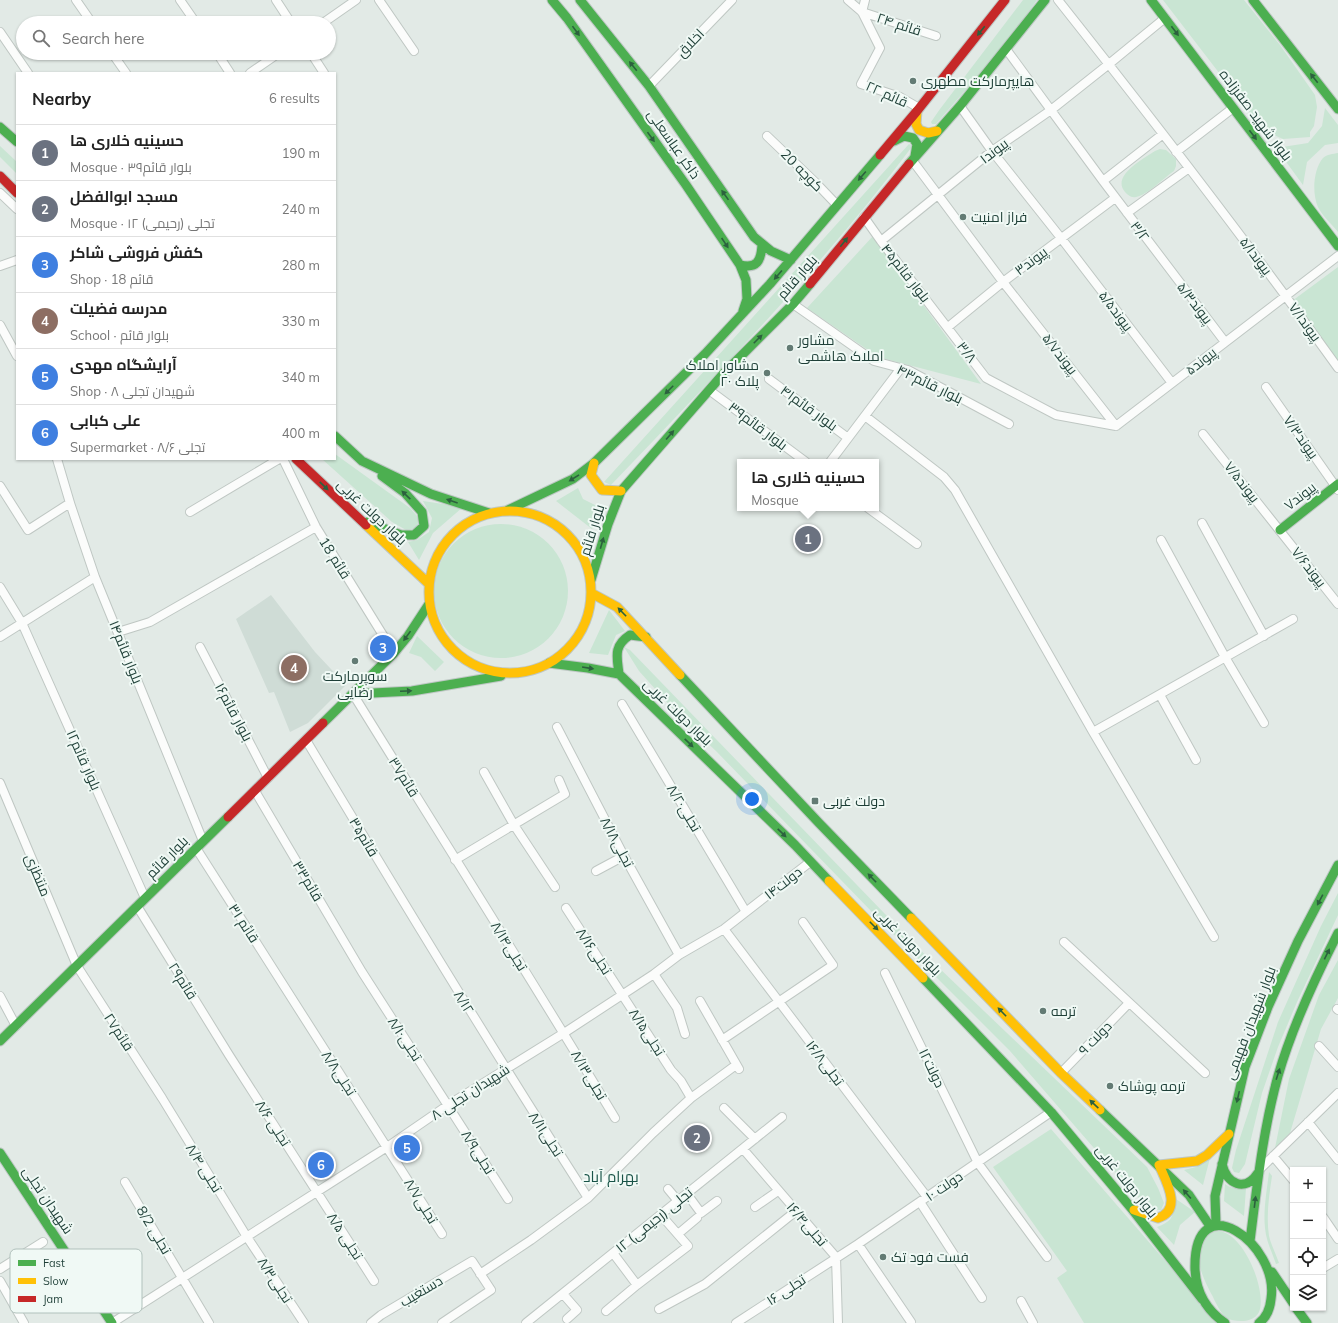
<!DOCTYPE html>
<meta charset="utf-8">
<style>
body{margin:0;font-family:Mulish,Cairo,sans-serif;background:#f2f2f2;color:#222}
.controls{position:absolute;right:12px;bottom:12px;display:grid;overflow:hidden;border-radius:0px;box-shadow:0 1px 3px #0004}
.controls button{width:36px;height:36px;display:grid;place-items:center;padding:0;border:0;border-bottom:1px solid #e0e0e0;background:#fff;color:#222;font:20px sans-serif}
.you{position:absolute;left:752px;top:799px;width:14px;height:14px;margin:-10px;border:3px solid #fff;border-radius:50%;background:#1a73e8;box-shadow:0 0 0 6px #1a73e833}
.badge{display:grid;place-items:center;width:26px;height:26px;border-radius:50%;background:#637b74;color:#fff;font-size:13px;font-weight:700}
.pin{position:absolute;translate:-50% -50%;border:2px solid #fff;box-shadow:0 1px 4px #0006}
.popup{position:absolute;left:737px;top:459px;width:142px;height:52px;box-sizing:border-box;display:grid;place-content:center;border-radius:0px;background:#fff;filter:drop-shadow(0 1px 3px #0005);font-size:13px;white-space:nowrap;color:#767676}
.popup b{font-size:15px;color:#222}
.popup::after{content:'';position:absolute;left:50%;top:100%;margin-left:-8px;border:8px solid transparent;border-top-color:#fff}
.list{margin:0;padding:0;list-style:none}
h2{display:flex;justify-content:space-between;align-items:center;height:52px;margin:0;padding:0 16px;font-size:17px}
h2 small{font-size:13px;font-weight:400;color:#767676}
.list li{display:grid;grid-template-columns:26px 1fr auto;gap:12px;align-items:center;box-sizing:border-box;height:56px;padding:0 16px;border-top:1px solid #e0e0e0}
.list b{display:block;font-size:15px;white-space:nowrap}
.list p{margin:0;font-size:13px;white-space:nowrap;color:#767676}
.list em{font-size:13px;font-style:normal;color:#767676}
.icon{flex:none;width:22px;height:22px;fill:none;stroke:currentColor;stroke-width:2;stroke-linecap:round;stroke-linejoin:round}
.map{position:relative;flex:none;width:1338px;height:1323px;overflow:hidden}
.search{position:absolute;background:#fff;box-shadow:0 1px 3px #0004;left:16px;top:16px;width:320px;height:44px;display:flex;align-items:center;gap:10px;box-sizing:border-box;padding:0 14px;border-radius:22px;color:#767676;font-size:15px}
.panel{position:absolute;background:#fff;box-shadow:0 1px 3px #0004;left:16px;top:72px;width:320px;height:388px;border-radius:0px}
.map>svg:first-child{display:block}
</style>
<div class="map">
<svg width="1338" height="1323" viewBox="0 0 1338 1323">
<rect width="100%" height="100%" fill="#e2eae6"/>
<!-- built -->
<path fill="#cfdcd6" d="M271 595 315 652 346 685 308 723 290 732 274 692 269 693 236 619Z"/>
<!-- green -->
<path fill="#c9e5d3" d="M1023 0H1037L1008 41 936 124H932L931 122 940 109Z
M1163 0H1244L1280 45 1315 95 1317 107 1314 126 1310 132V137L1283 139 1263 130Z
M1325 108 1338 125V143L1325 145 1307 162 1303 185 1276 148 1308 143 1322 126Z
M909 144 912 146 911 148C821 268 714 377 611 485L604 482Z
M0 146 17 162V174L0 157Z
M1160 149 1166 150 1176 159V166L1174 171C1165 177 1146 196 1136 197 1131 198 1128 195 1125 192 1111 176 1143 159 1155 151Z
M1338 153V232C1332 224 1322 216 1318 207 1312 194 1313 170 1323 158 1327 154 1333 154 1338 153Z
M873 236 981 384 878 357 807 308Z
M1338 267V362L1292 301Z
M335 454 410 508 417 516 419 522 414 529 406 530 392 522 322 459H335Z
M578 488 583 499 603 509 592 529 556 501Z
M423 501 463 507 433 533 419 560 408 542 417 540 429 532 432 518Z
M434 591a67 67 0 1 1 134 0a67 67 0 1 1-134 0Z
M609 610 625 631 616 635 608 655 589 653Z
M417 636 444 662 435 671 421 657 409 653Z
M624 647 630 650 914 944 1147 1167 1158 1188 1164 1203 1161 1210C1150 1211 1141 1199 1132 1192L1010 1051 904 945 717 752 683 720 639 671Z
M1338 893V915L1297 1002 1278 1047 1262 1093 1245 1164 1239 1173 1234 1172 1232 1168 1236 1150 1278 1022 1321 926Z
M1338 960V998L1321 1029 1290 1133 1275 1148 1289 1079 1319 995Z
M1051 1129 1219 1323H1084L1057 1278 1067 1271 993 1167Z
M1210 1158 1203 1185 1184 1170 1196 1167Z
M1269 1172 1272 1176C1269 1196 1266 1216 1269 1236 1271 1245 1276 1254 1279 1263L1276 1264C1272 1252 1266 1241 1265 1228 1263 1210 1267 1190 1269 1172Z
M1225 1184C1232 1189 1238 1189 1246 1188L1244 1216 1224 1201Z
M1173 1197 1195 1212 1180 1225 1174 1245 1157 1227C1174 1221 1175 1213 1173 1197Z
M1219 1231C1244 1234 1265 1287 1260 1309 1257 1323 1237 1323 1226 1318 1220 1312 1216 1303 1212 1295 1207 1286 1197 1266 1199 1255 1200 1248 1204 1241 1207 1235L1212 1232Z"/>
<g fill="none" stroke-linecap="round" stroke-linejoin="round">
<!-- street casing -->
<g stroke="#bfc7c3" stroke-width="10">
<path id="street" d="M76 0 92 23
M180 0 196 23
M276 0 291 23
M379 0 414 51
M848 0 862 12 880 48 861 84 900 97 919 108
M1058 0C1154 121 1248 243 1338 368
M862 12 936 36
M862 12 865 0
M323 23 356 0
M0 32 28 73
M1006 49 1103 181 1225 342
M112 53 126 73
M217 53 230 73
M311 53 324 73
M250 73 279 53
M649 86 732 0
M960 106 992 151 1061 238 1172 383
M767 136 815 182 837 205
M1176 152 1233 108
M912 160 1003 282 1116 426
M1103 181 1163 134
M0 193 17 209
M1127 213 1189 168
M864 217 881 241 986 378 1056 415 1116 426
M881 241 992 151 1051 110 1109 64 1165 18
M0 266 17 260
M793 304 874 361 908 370 1009 424
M0 325 17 356
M948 327 1003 282 1115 198
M769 379 848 438
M1266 387 1338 490
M709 390 806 462
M865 416 944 477 955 490 1093 732 1214 937
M1116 426 1338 256
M1203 434 1338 604
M57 459 70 503 95 577 203 841
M283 459 316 527 394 653
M830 462 901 368
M0 486 28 530 70 503
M868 508 917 544
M190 512 279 459
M1202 523 1264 636
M1161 540 1225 657 1264 723
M0 587 22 623 145 898
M118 632 150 622 316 527
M0 637 95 577
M200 647 268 778
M353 694C440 835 529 975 615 1118
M1160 695 1196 760
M622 704 746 912
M557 727 624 856 679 955
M1093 732 1293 619
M306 740C398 894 491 1047 588 1198
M484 772 514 825 555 887
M0 783 77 966 162 1098 247 1237 304 1323
M255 791 362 972 508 1199
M196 848 442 1234
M455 860 565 794 559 780
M596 871 624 856
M137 906 229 1055 374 1281
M566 908 671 1070 681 1081 691 1098
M724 929 927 1197
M1064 942 1205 1073
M885 973 978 1163 1047 1257
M654 974 677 1008 685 1034
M0 996 16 1026
M700 1001 739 1069
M1337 1009 1338 1010
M722 1040 833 965 803 922
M1319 1046 1338 1067
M1061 1073 1129 1003
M724 1108 755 1139
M1308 1122 1338 1160
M743 1149 836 1257
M1273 1156 1293 1180
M1259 1170 1338 1093
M125 1182 209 1323
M668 1189 678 1201
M687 1194 701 1213 717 1201
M920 1202 982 1298
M755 1207 778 1191
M1323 1217 1338 1239
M678 1234 697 1218
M858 1244 911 1322
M613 1253 637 1285
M836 1257 838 1323
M1323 1268 1338 1259
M0 1269 43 1242
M480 1274 531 1240 588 1198 653 1133 691 1098 736 1065
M0 1281 24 1323
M563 1294 577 1310 567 1319
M1021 1301 1033 1323
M659 1309 705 1284 796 1211
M606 1311 637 1285 688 1246 661 1215
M112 1323 387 1147 448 1105 564 1033 654 974 679 955 724 929 810 862
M371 1323 381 1315 472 1261 491 1290 442 1323
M526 1323 782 1117
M736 1323 858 1244 1051 1112"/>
</g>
<!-- fast casing -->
<g stroke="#bec7c4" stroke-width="11">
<path id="fast" d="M552 0 567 18 686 185 740 265 746 280 747 299 743 311
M580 0 649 86 754 237 771 251 791 260
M1151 0 1338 246
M1253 0 1338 109
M0 127 17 142
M894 141 904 136 913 138 917 144 915 156
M909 164 960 106 1045 0
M740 265C757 269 761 261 762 245
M335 436 362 461 431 494 489 513
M508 510 573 479 594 463 705 354 770 284 880 155
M367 522 401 535H414L424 526 422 512 405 493 382 476
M1280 530 1338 484
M591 580 608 524 621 491 724 373 793 304 810 284
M549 663 588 668 619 674 795 845 829 881
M619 674C617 657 613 646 630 635L646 637
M680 675 819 823 911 918
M353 694 412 691 501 676
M323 723 394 653 408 636 429 604
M923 978 1051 1112 1132 1209 1202 1299
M0 1041 228 817
M1100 1110 1189 1195 1210 1226
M0 1153 112 1323
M1222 1164C1227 1184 1245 1193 1258 1173
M1216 1224 1215 1196 1245 1067 1268 1007 1298 941 1338 865
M1250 1241C1257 1186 1263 1130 1278 1076 1292 1027 1315 978 1338 933
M1272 1272 1293 1303
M1296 1308 1307 1323
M1225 1323C1206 1310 1196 1292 1195 1269 1193 1182 1280 1244 1271 1299 1270 1309 1267 1317 1259 1323"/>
</g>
<!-- slow casing -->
<g stroke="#bec7c4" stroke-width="11">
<path id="slow" d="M917 111 916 124 919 130 928 133 937 131
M594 463 591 475 602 490 621 491
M429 592a81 81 0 1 1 162 0a81 81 0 1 1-162 0Z
M366 525 429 584
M593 594 617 607 680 675
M829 881 923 978
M911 918 1061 1073 1100 1110
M1134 1210 1158 1218C1183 1210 1166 1181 1159 1165L1197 1161 1207 1155 1229 1134"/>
</g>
<!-- jam casing -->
<g stroke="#bec7c4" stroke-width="11">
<path id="jam" d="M880 155 917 111 1005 0
M0 176 17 193
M810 284 909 164
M296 459 366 525
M228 817 323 723"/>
</g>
<!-- street -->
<use href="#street" stroke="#fbfcfb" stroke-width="8"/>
<!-- fast -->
<use href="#fast" stroke="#4caf50" stroke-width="9"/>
<!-- slow -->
<use href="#slow" stroke="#ffc107" stroke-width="9"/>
<!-- jam -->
<use href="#jam" stroke="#c62828" stroke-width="9"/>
</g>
<!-- one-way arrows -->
<defs><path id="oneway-solid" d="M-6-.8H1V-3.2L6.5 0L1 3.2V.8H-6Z"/></defs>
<g fill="#2c613e">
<use href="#oneway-solid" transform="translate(576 31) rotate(54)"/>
<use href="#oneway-solid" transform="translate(981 31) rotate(128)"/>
<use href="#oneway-solid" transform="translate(1175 31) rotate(53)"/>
<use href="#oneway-solid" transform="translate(633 66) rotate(-129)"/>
<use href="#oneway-solid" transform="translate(1314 78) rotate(-128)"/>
<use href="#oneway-solid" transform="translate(1253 135) rotate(53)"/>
<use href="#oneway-solid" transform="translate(651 137) rotate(54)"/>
<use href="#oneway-solid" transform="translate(862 176) rotate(130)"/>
<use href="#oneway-solid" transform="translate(725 195) rotate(-125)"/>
<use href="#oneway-solid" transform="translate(844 242) rotate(-52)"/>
<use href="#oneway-solid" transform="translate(725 243) rotate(56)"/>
<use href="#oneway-solid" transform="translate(778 275) rotate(131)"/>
<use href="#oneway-solid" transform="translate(758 339) rotate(-45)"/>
<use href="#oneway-solid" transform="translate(669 390) rotate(135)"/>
<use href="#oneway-solid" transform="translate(670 435) rotate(-49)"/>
<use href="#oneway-solid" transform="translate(574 478) rotate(148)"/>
<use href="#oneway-solid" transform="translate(324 486) rotate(44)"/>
<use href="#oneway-solid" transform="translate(406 495) rotate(-136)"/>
<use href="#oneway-solid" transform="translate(452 501) rotate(-161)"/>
<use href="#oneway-solid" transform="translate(602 543) rotate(-74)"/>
<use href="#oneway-solid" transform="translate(622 612) rotate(-134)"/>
<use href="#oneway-solid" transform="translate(407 636) rotate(126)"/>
<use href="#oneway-solid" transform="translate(588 668) rotate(9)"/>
<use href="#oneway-solid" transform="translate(406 691) rotate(-3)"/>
<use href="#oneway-solid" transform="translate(689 743) rotate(44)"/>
<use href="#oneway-solid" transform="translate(782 833) rotate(44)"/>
<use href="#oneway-solid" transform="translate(872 878) rotate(-134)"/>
<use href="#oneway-solid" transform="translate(1320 900) rotate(118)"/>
<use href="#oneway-solid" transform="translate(874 926) rotate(45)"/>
<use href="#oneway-solid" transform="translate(1327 954) rotate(-64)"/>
<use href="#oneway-solid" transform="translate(1002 1012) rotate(-134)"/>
<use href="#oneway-solid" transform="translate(1278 1074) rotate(-72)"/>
<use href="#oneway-solid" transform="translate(1238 1097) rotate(103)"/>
<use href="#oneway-solid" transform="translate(1094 1104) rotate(-137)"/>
<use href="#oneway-solid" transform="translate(1187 1194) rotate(-131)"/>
<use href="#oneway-solid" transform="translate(1255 1202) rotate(-83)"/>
</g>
<!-- markers -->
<g fill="#637b74" stroke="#f0f9f5" stroke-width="1.5">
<circle cx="913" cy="81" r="4"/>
<circle cx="963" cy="217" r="4"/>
<circle cx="790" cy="348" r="4"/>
<circle cx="767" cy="373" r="4"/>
<circle cx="355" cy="661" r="4"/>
<rect x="811" y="797" width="8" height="8" rx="2"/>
<circle cx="1043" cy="1011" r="4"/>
<circle cx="1110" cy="1086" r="4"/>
<circle cx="883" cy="1257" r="4"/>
</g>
<g text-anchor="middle" stroke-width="4" stroke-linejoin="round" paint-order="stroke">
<!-- street labels -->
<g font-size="14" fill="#1e3f37" stroke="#f0f9f5">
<text transform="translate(899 24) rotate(18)" y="5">۲۴ قائم</text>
<text transform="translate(690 43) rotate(-46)" y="5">اخلاق</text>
<text transform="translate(887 94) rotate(24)" y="5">قائم ۲۲</text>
<text transform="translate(1256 115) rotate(53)" y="5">بلوار شهید صفرزاده</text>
<text transform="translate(674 144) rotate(55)" y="5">ذاکر عباسعلی</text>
<text transform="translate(994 151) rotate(-37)" y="5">پیوند۱</text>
<text transform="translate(802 170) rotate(45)" y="5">کوچه 20</text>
<text transform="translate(1140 231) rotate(53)" y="5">۳/۲</text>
<text transform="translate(1256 256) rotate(53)" y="5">پیوند۵/۱</text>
<text transform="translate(1031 261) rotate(-37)" y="5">پیوند۳</text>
<text transform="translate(906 273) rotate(52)" y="5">بلوار قائم۴۵</text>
<text transform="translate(797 277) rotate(-49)" y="5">بلوار قائم</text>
<text transform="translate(1195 303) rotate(52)" y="5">پیوند۵/۳</text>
<text transform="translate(1116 311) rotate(53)" y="5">پیوند۵/۵</text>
<text transform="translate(1305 322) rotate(54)" y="5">پیوند۷/۱</text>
<text transform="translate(967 352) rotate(53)" y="5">۳/۸</text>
<text transform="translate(1060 354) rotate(52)" y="5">پیوند۵/۷</text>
<text transform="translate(1201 361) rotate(-38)" y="5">پیوند۵</text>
<text transform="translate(930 384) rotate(26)" y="5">بلوار قائم۴۳</text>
<text transform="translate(809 408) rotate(36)" y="5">بلوار قائم۴۱</text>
<text transform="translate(758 426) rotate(37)" y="5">بلوار قائم۳۹</text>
<text transform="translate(1301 437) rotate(55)" y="5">پیوند۷/۳</text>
<text transform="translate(1242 482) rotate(52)" y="5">پیوند۷/۵</text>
<text transform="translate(1300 496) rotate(-38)" y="5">پیوند۷</text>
<text transform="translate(372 512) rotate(43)" y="5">بلوار دولت غربی</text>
<text transform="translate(592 530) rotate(-73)" y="5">بلوار قائم</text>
<text transform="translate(335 558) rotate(58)" y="5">18 قائم</text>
<text transform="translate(1309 567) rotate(52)" y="5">پیوند۷/۶</text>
<text transform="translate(126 652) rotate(68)" y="5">بلوار قائم۱۴</text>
<text transform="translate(234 712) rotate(62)" y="5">بلوار قائم۱۶</text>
<text transform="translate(678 712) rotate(44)" y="5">بلوار دولت غربی</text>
<text transform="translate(84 760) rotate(66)" y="5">بلوار قائم۱۲</text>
<text transform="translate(404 777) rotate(58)" y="5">قائم۳۷</text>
<text transform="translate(684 808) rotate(59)" y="5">تجلی۸/۲۰</text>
<text transform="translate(364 837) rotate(59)" y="5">قائم۳۵</text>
<text transform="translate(617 842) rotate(62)" y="5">تجلی۸/۱۸</text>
<text transform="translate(167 857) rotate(-45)" y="5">بلوار قائم</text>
<text transform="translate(38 875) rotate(67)" y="5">منتظزی</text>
<text transform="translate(308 881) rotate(59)" y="5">قائم۳۳</text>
<text transform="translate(783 883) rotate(-38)" y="5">۱۴دولت</text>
<text transform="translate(244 923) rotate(57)" y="5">قائم ۳۱</text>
<text transform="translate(908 941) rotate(46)" y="5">بلوار دولت غربی</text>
<text transform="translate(509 946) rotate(58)" y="5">تجلی۸‌/۱۴</text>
<text transform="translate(594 951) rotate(57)" y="5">تجلی۸/۱۶</text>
<text transform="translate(183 981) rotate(58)" y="5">قائم۲۹</text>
<text transform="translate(464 1002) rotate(58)" y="5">۸/۱۲</text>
<text transform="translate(1250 1023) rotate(-69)" y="5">بلوار شهیدان فهیمی</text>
<text transform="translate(119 1032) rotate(57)" y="5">قائم۲۷</text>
<text transform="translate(647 1032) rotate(57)" y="5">تجلی۸/۱۵</text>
<text transform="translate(1095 1038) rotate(-46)" y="5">۹ دولت</text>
<text transform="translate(405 1039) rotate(57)" y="5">تجلی۸/۱۰</text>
<text transform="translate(825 1063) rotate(53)" y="5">تجلی۱۶/۸</text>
<text transform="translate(932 1068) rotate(64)" y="5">۱۲دولت</text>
<text transform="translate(339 1073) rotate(57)" y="5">تجلی۸/۸</text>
<text transform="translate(589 1075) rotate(59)" y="5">تجلی۸/۱۳</text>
<text transform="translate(470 1092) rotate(-33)" y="5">شهیدان تجلی ۸</text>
<text transform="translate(273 1123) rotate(57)" y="5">تجلی ۸/۶</text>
<text transform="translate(546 1134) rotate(57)" y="5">تجلی۸/۱۱</text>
<text transform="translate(478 1152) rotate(58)" y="5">تجلی۸/۹</text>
<text transform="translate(204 1168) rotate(58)" y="5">۸/۴ تجلی</text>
<text transform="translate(1127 1181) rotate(51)" y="5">بلوار دولت غربی</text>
<text transform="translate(944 1186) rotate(-34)" y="5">۱۰ دولت</text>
<text transform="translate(48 1200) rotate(56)" y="5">شهیدان تجلی</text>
<text transform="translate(421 1201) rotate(58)" y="5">تجلی۸/۷</text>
<text transform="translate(654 1220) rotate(-39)" y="5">۱۲ تجلی (رحیمی)</text>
<text transform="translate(807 1224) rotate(49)" y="5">تجلی۱۶/۴</text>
<text transform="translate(154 1230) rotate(59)" y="5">8/2 تجلی</text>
<text transform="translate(345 1236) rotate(57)" y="5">تجلی ۸/۵</text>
<text transform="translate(275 1280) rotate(57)" y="5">تجلی۸/۳</text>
<text transform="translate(786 1290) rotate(-33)" y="5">۱۶ تجلی</text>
<text transform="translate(421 1291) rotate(-31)" y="5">دستغیب</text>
</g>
<!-- poi labels -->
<g font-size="14" fill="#1e3f37" stroke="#f0f9f5" text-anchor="start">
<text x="921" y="86">هایپرمارکت مطهری</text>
<text x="971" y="222">فراز امنیت</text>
<text x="798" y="345">مشاور<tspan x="798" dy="16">املاک هاشمی</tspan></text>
<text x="759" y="370" text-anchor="end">مشاور املاک<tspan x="759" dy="16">پلاک ۲۰</tspan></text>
<text x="355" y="681" text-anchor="middle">سوپرمارکت<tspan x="355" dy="16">رضایی</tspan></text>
<text x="823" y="806">دولت غربی</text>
<text x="1051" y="1016">ترمه</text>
<text x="1118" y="1091">ترمه پوشاک</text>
<text x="891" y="1262">فست فود تک</text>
</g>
<!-- neighbourhood labels -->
<g font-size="15" fill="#185347" stroke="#f0f9f5">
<text x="611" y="1182">بهرام آباد</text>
</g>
</g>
<!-- legend -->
<rect x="10" y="1249" width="132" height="64" rx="6" fill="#f0f9f5" stroke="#b1c1bc" stroke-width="1"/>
<rect x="18" y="1260" width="18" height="6" fill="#4caf50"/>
<rect x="18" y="1278" width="18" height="6" fill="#ffc107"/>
<rect x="18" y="1296" width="18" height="6" fill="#c62828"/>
<g font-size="11" fill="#1e3f37">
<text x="43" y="1267">Fast</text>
<text x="43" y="1285">Slow</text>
<text x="43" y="1303">Jam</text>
</g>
</svg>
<div class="controls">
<button>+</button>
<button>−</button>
<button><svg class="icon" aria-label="locate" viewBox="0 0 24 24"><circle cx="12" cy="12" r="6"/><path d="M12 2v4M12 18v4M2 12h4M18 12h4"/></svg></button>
<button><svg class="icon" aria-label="layers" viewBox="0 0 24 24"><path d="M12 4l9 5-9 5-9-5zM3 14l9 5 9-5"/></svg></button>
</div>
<div class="you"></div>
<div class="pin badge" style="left:808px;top:539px;background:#6b7280">1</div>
<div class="popup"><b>حسینیه خلاری ها</b>Mosque</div>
<div class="pin badge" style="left:697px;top:1138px;background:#6b7280">2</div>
<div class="pin badge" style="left:383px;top:648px;background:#3f7fe0">3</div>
<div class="pin badge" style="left:294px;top:668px;background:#8d6e63">4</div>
<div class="pin badge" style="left:407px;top:1148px;background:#3f7fe0">5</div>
<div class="pin badge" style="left:321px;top:1165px;background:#3f7fe0">6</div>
<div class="search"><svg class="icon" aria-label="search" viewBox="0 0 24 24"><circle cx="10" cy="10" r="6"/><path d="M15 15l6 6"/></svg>Search here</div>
<section class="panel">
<h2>Nearby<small>6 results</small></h2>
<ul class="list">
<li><span class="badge" style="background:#6b7280">1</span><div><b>حسینیه خلاری ها</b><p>Mosque · بلوار قائم۳۹</p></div><em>190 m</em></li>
<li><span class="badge" style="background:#6b7280">2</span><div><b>مسجد ابوالفضل</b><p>Mosque · ۱۲ تجلی (رحیمی)</p></div><em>240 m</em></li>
<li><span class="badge" style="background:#3f7fe0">3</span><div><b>کفش فروشی شاکر</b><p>Shop · 18 قائم</p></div><em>280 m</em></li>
<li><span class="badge" style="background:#8d6e63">4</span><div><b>مدرسه فضیلت</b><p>School · بلوار قائم</p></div><em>330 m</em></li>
<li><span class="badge" style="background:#3f7fe0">5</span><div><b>آرایشگاه مهدی</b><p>Shop · شهیدان تجلی ۸</p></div><em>340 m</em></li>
<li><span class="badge" style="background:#3f7fe0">6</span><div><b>علی کبابی</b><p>Supermarket · تجلی ۸/۶</p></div><em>400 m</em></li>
</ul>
</section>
</div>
